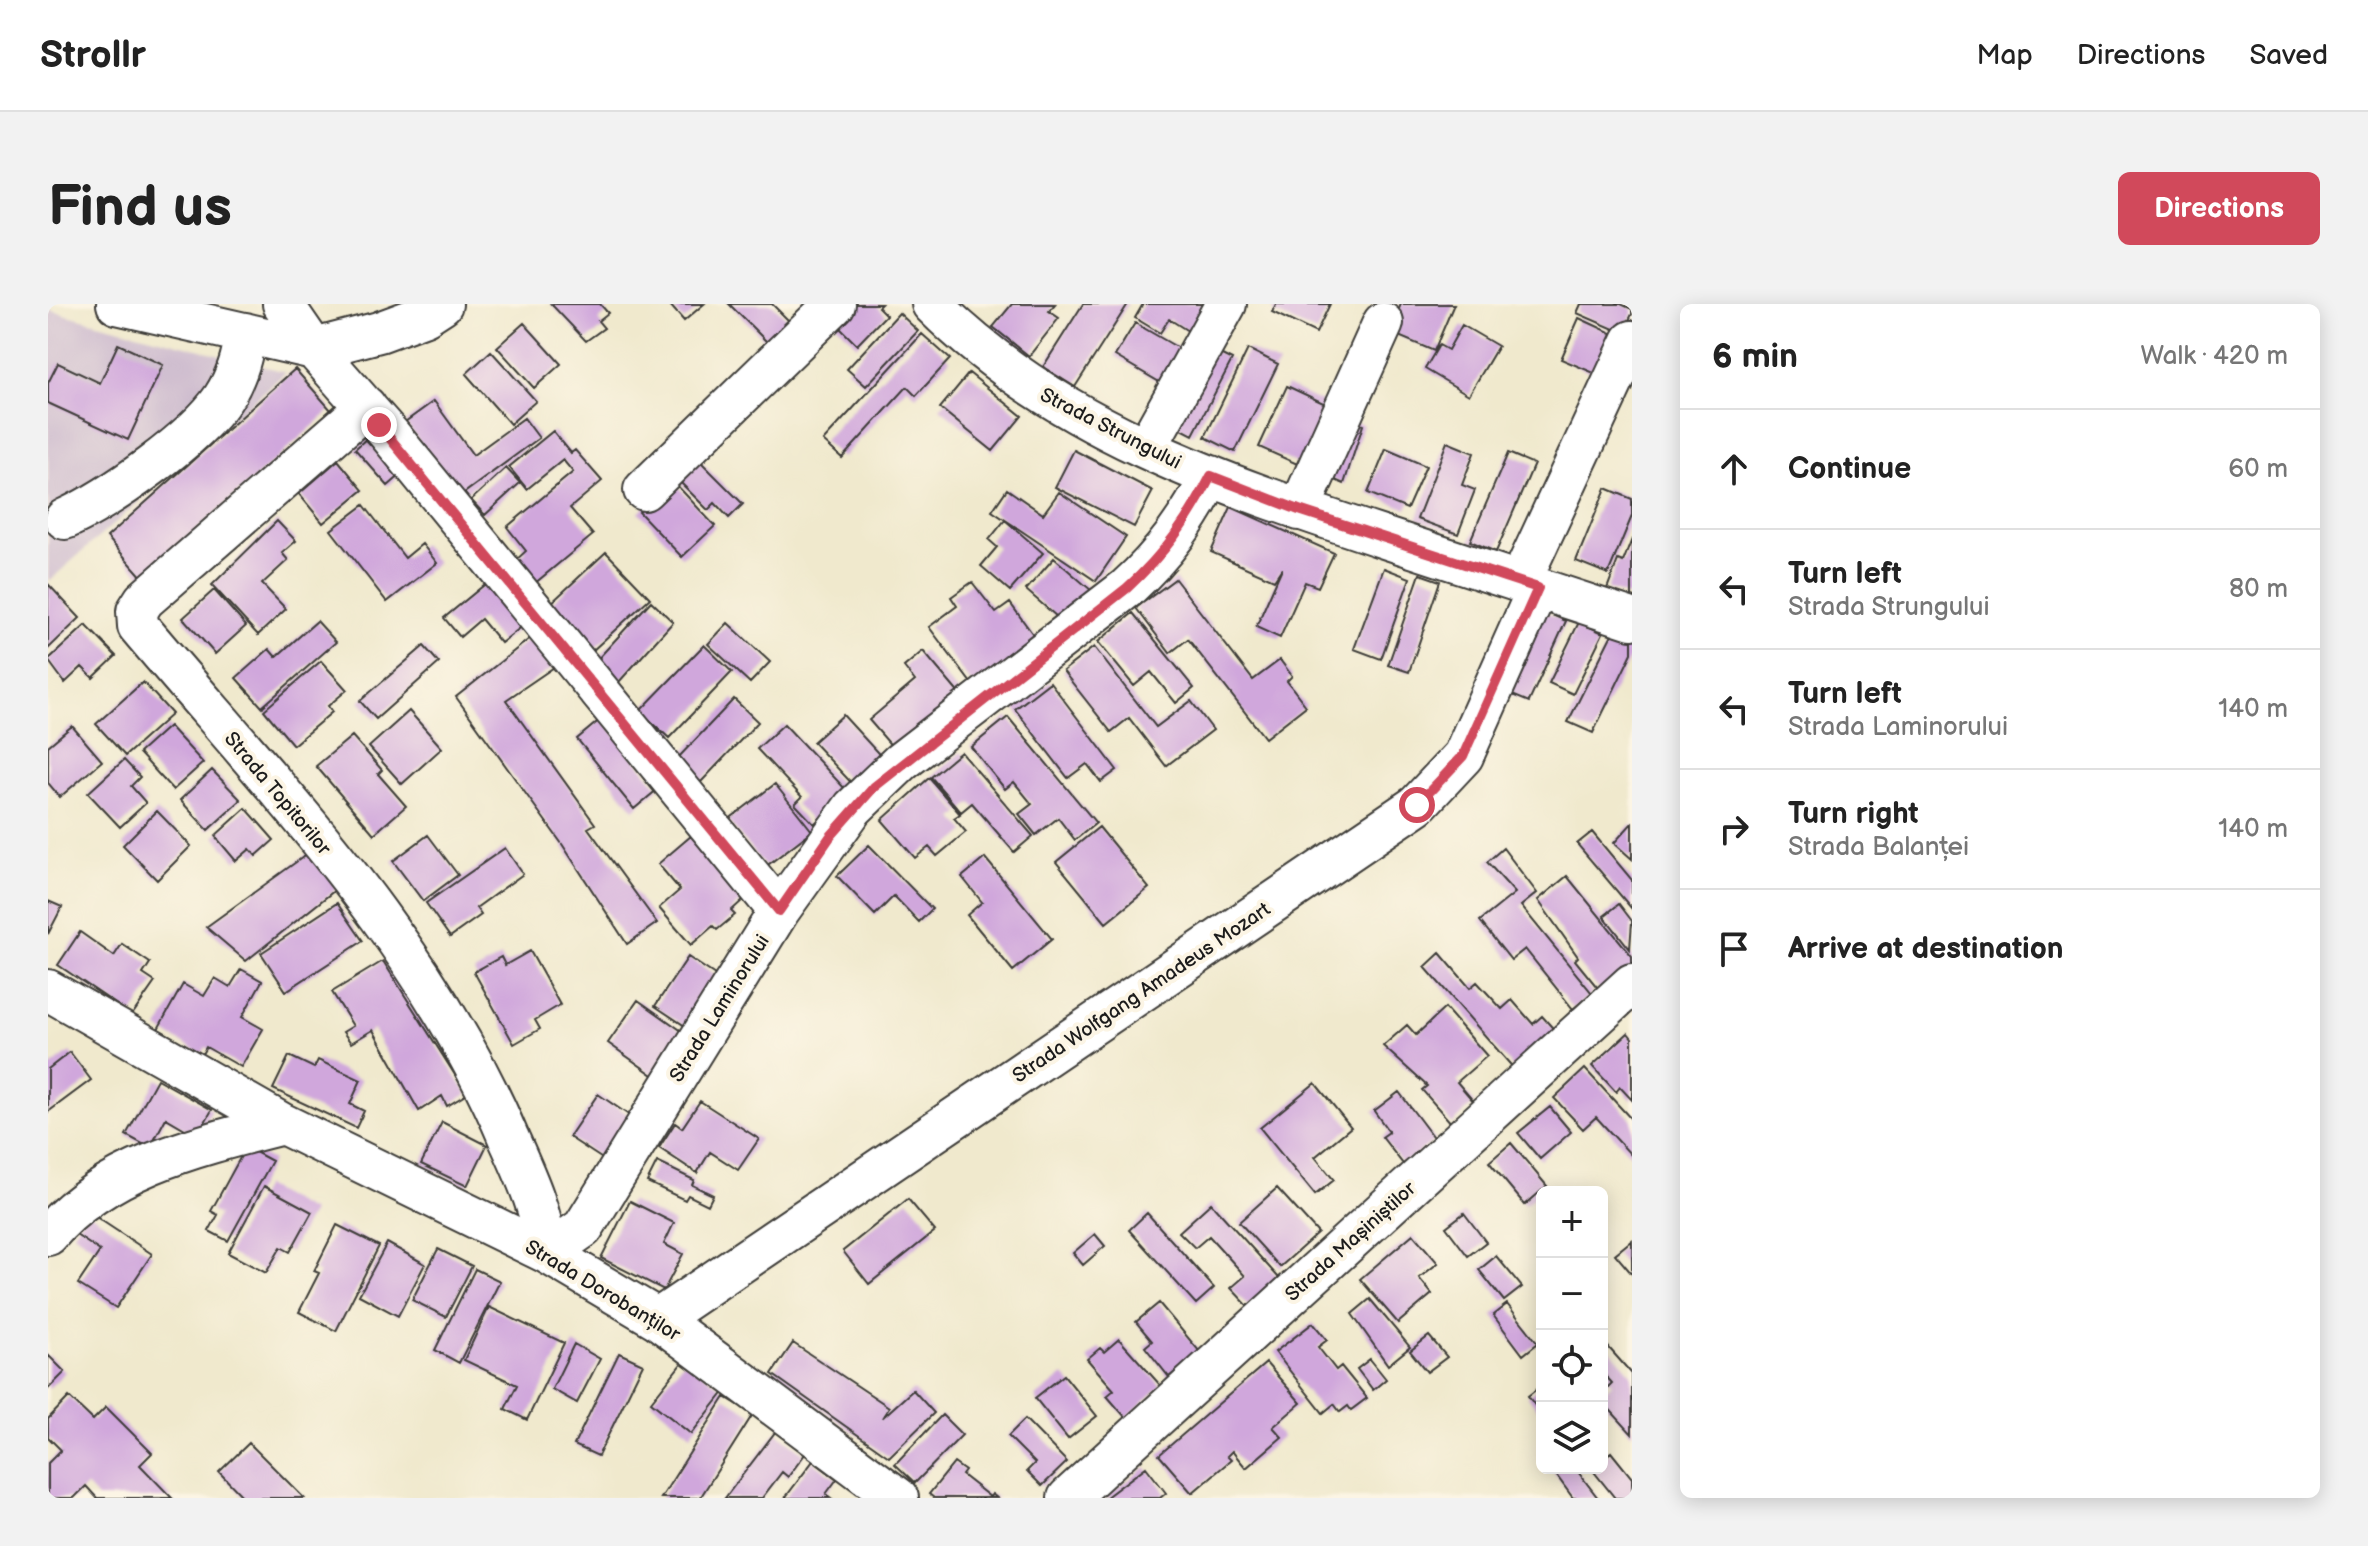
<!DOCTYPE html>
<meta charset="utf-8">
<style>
body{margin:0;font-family:"Balsamiq Sans",sans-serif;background:#f2f2f2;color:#222}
.controls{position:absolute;right:24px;bottom:24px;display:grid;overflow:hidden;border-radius:12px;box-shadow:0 4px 20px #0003}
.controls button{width:72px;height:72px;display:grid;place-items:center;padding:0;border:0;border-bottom:2px solid #e0e0e0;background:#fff;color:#222;font:40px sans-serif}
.stop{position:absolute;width:24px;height:24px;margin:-18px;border:6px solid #d1495b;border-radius:50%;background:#fff}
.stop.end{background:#d1495b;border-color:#fff;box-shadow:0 2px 8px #0008}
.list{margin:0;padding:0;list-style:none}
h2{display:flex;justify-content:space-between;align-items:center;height:104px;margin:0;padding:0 32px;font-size:34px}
h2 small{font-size:26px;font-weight:400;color:#767676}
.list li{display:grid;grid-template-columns:52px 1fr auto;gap:24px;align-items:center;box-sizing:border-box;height:120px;padding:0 32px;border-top:2px solid #e0e0e0}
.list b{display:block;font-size:30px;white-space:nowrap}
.list p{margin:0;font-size:26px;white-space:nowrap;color:#767676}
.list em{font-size:26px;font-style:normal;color:#767676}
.icon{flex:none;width:44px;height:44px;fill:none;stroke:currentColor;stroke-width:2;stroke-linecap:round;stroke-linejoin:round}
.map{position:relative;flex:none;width:1584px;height:1194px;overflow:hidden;border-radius:12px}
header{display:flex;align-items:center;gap:48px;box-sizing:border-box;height:112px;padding:0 40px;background:#fff;border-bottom:2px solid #e0e0e0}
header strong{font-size:38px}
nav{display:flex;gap:44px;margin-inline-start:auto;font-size:28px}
.intro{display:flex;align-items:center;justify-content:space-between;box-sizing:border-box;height:192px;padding:0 48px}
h1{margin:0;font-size:56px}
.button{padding:20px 36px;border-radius:12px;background:#d1495b;color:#fff;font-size:28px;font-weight:700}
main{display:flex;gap:48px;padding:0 48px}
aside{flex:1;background:#fff;border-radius:12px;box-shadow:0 4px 20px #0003}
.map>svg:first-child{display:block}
</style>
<header>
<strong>Strollr</strong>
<nav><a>Map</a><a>Directions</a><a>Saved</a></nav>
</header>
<div class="intro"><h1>Find us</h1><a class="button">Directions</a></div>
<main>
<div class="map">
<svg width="1584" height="1194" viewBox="0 0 1584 1194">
<rect width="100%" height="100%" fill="#fcf5e5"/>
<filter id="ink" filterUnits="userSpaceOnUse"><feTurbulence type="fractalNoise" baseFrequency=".0125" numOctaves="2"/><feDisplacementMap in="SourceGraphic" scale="16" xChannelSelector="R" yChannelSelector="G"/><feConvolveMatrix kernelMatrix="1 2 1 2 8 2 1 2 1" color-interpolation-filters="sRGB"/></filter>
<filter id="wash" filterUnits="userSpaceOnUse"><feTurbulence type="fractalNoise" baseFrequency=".006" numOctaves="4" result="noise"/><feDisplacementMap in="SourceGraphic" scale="32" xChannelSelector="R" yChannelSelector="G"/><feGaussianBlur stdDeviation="1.8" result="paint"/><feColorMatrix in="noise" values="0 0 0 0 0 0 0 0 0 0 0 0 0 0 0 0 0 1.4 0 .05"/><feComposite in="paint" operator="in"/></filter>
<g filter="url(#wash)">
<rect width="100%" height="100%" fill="#f0e9cd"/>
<!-- industrial -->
<path fill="#cfbdcf" d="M0 6 238 68 0 278Z"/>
<g id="blocks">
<!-- building -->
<path fill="#d0a7dc" d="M503 0H552L560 9 550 17 556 24 538 37Z
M621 0H656L636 17Z
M681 0H724L747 23 725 44Z
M800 0H833L830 3 838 11 809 41 784 16Z
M964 0H1007L1001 7 1011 14 981 52 945 23Z
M1035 0H1080L1027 83 995 63Z
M1095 0H1160L1148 32 1121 15 1112 29 1087 14Z
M1228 0H1282L1268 29 1224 8Z
M1353 0H1406L1386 47 1341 28Z
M1533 0H1573L1584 5V10L1575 29 1529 9Z
M851 9 870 27 818 82 799 65Z
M1531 14 1570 32 1553 72 1513 55Z
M476 19 513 60 486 84 449 43Z
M1087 19 1139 49 1120 83 1067 52Z
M1414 21 1450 42 1421 91 1377 65 1391 41 1400 46Z
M874 30 902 55 868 92 859 83 794 154 775 137Z
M70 40 115 61 80 136 0 99V79L10 59 52 79Z
M1200 45 1230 60 1187 148 1157 133Z
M1164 46 1184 56 1145 131 1126 121Z
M443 47 488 97 462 120 418 70Z
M247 65 283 106 95 274 59 233Z
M921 69 974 112 945 147 892 104Z
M1239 82 1284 103 1256 163 1211 143Z
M386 97 425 151 476 114 491 134 412 192 357 118Z
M1296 114 1315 121 1296 180 1273 170Z
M505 127 523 149 527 146 554 177 522 204 545 231 486 280 467 257 478 247 459 223 525 168 515 156 479 185 461 163Z
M321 132 355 169 340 182 307 145Z
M1399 138 1426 149 1414 181 1427 186 1410 230 1369 215Z
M1338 145 1378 162 1359 205 1320 189Z
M1026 146 1105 187 1086 223 1007 183Z
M1460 149 1486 160 1448 248 1422 237Z
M650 155 695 200 681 214 667 199 660 206 629 175Z
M290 156 315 186 275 219 251 190Z
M458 164 472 179 437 211 423 196Z
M624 176 667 222 634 253 591 208Z
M1558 184 1584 195V212L1560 270 1528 257Z
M959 185 995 210 1011 188 1078 233 1048 277 944 207Z
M316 201 357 254 374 240 389 259 339 298 283 226Z
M1183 203 1286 249 1270 283 1257 278 1232 334 1208 323 1234 264 1226 276 1163 248Z
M957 216 995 249 962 287 933 262 949 243 941 236Z
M229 217 248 237 234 249 240 256 214 280 238 305 210 331 164 281Z
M1584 235V294L1559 285 1570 256 1575 258Z
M558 248 602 294 544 347 501 301Z
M1006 254 1044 287 1016 319 978 286Z
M1336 264 1362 274 1333 355 1306 345Z
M1372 270 1392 277 1361 368 1340 361Z
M1127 275 1205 376 1232 356 1244 372 1239 377 1258 402 1217 434 1140 335 1122 349 1088 304Z
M441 277 477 320 453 339 433 315 412 333 396 314Z
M924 278 948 309 962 299 992 340 929 387 881 323 909 302 903 293Z
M0 280 32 314 0 345Z
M166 286 198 322 167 350 135 314Z
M603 297 625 318 570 379 547 358Z
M1495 307 1518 317 1481 398 1457 388Z
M1085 309 1146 384 1128 399 1103 368 1086 382 1050 338Z
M269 317 288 338 214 403 188 374 221 345 228 353Z
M1531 318 1555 329 1525 390 1501 379Z
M680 319 722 358 702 379 660 340Z
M38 321 68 352 45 374 34 363 17 379 0 356Z
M1566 326 1584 333V349L1545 429 1520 418Z
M490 328 512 359 458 396 547 520 540 524 609 619 579 640 514 540 408 393Z
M656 341 684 368 621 434 592 407Z
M376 342 391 359 328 415 312 397Z
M1046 343 1108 423 1143 397 1165 426 1118 462 1081 414 1063 428 1015 367Z
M875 347 918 398 853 453 821 416 867 377 856 363Z
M273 357 299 386 280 402 284 408 245 441 216 406Z
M95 378 124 410 77 452 48 420Z
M1002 378 1069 466 1053 478 1039 460 1020 474 967 405Z
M686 395 710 418 652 479 628 456Z
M361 407 394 444 354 480 321 443Z
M795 411 840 460 811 487 765 438Z
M960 413 1048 519 1027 536 1010 514 988 531 971 510 984 500 966 478 957 485 923 443Z
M554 414 611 484 586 505 529 435Z
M736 420 800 488 766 520 747 500 754 493 709 445Z
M24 422 54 457 12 493 0 479V442Z
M121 422 155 459 125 486 91 449Z
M304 432 334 466 330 470 358 502 326 530 268 462Z
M913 448 985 532 966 548 924 499 913 508 883 473Z
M76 456 92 473 83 482 98 499 72 523 40 489Z
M164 466 193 496 160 526 132 496Z
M881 474 912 510 906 514 918 528 889 552 881 543 867 554 834 516Z
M727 480 764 527 717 563 680 516Z
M198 504 226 536 208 552 202 545 188 557 167 532Z
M109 507 143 542 109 576 75 541Z
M1584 519V555L1566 539Z
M1051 523 1101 584 1058 619 1008 558Z
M1544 528 1584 576V605L1529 540Z
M380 531 410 571 375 597 345 557Z
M643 532 696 595 683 607 687 611 669 626 665 622 643 641 611 604 632 586 610 560Z
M821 541 884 605 871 618 846 592 827 611 789 572Z
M457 544 475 570 428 604 433 611 402 633 378 599Z
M1455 544 1489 589 1473 602 1544 689 1525 705 1477 645 1463 656 1432 617 1467 589 1439 558Z
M262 548 292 582 198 657 158 623Z
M937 554 1004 635 965 667 919 611 934 598 914 573Z
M1519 572 1584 652V663L1553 688 1527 656 1530 653 1490 596Z
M0 597 14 603 0 630Z
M289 599 315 637 238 687 213 649Z
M1571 600 1584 617 1582 645 1556 612Z
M32 628 66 652 74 640 102 659 95 670 107 678 84 711 10 661Z
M482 647 512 701 487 716 492 725 466 740 426 668 453 653 457 661Z
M1392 649 1422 684 1429 678 1454 705 1464 696 1485 720 1494 712 1510 730 1468 767 1377 663Z
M640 653 673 675 640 724 607 702Z
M335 657 419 790 399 802 394 792 371 807 325 726 303 739 295 728 305 722 284 688Z
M193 665 214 677 194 713 215 725 193 763 158 743 154 750 110 725 135 680 156 692 167 674 182 683Z
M590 696 638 730 608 773 560 739Z
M1397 704 1439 752 1409 778 1427 799 1404 820 1374 786 1379 782 1335 742 1359 721 1368 731Z
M1580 729 1584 734V796L1572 783 1568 788 1544 762Z
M22 748 43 776 0 808V765Z
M241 752 266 764 270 756 313 776 302 800 316 807 308 824 225 785Z
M1537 765 1584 816V852L1548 813 1535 825 1506 794Z
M109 775 164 806 149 832 118 814 102 844 78 831Z
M1267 779 1303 823 1267 853 1286 876 1267 891 1212 824Z
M1351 788 1387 836 1355 860 1334 833 1341 828 1326 807Z
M550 790 588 816 559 858 521 833Z
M652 797 711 835 690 866 662 848 649 869 611 844 627 819 634 824Z
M1502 803 1523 828 1492 855 1470 829Z
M394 818 439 841 419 882 373 860Z
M1463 839 1499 882 1477 901 1441 858Z
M198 843 224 857 180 937 161 927 170 911 163 907Z
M609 858 646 876 644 881 665 891 660 901 640 891 637 896 599 878Z
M216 882 264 908 242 948 233 943 218 969 180 949Z
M1229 884 1270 929 1232 963 1191 918Z
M860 895 887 927 821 980 795 947Z
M582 897 626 919 616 940 635 950 616 986 553 954Z
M1163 899 1231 974 1200 1002 1183 984 1197 972 1161 932 1147 944 1131 928Z
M39 907 104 950 68 1004 30 980 52 947 25 929Z
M1099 909 1166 984 1148 1000 1081 926Z
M1416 909 1438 938 1420 952 1398 923Z
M289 921 331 942 288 1027 251 1008 271 969 266 967Z
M1047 930 1057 942 1035 961 1025 949Z
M1365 930 1390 959 1371 974 1384 990 1350 1019 1312 975Z
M1584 936V970L1567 950Z
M339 939 377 960 350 1012 311 991Z
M390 945 424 962 398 1013 364 996Z
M1448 952 1474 983 1456 997 1431 966Z
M427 965 452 977 411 1059 387 1046Z
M1322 995 1362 1043 1340 1061 1304 1010Z
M1111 999 1152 1048 1121 1073 1097 1043 1104 1037 1088 1018Z
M1459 1000 1490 1039 1475 1051 1445 1011Z
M441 1003 516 1039 479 1116 457 1105 469 1081 416 1056Z
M1265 1019 1279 1036 1270 1043 1288 1066 1293 1062 1319 1094 1303 1106 1300 1102 1292 1108 1286 1100 1275 1109 1227 1048Z
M1381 1032 1399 1053 1379 1068 1362 1047Z
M1071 1035 1113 1082 1078 1114 1059 1092 1066 1086 1039 1055 1052 1044 1056 1048Z
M1554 1036 1584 1070V1130L1554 1097V1089L1564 1079 1554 1068Z
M745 1039 841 1103 834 1114 865 1086 886 1109 841 1153 724 1070Z
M526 1040 552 1055 529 1099 504 1085Z
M571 1049 595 1060 550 1152 526 1141Z
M0 1051 17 1068 0 1085Z
M637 1055 677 1087 643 1130 603 1098Z
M1322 1055 1338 1075 1325 1086 1309 1065Z
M1218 1059 1253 1099 1225 1123 1234 1133 1198 1164 1184 1147 1179 1152 1183 1156 1144 1189 1111 1151Z
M1016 1071 1049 1112 1020 1135 987 1094Z
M1494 1081V1111L1480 1092Z
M21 1093 45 1116 58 1103 104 1149 92 1161 124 1194H49L38 1182 26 1194H0V1159L13 1146 0 1133V1115Z
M677 1093 705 1110 652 1194H613Z
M894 1111 914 1131 867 1179 847 1160Z
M977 1115 1019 1158 994 1182 979 1167 987 1159 960 1132Z
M728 1127 757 1150 740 1173 734 1168 714 1194H677Z
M201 1139 256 1194H196L171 1168Z
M1563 1148 1584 1174V1194H1567L1543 1164H1554V1155Z
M765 1157 789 1175 778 1190 783 1194H737Z
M906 1159 917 1167 914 1171 942 1193 944 1190 949 1194H886L881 1190Z
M1098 1163 1118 1189 1112 1194H1057Z
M1503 1164H1527L1550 1194H1525Z"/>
</g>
</g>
<g filter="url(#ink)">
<use href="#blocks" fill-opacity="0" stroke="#3c3b37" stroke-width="2"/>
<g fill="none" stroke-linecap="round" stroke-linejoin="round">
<!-- minor casing -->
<g stroke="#3c3b37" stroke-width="44">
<path id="minor" d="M69 0 266 45 331 28 377 11 394 0
M235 0 266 45 341 130 731 607
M884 0C1007 124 1174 180 1337 234 1419 261 1501 288 1584 315
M318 103 96 296 89 307 90 322C226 484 378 637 461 835 478 873 494 907 499 949
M1098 144 1178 0
M596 186 787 0
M1251 206 1335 19
M17 215C62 195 148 134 175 94 188 74 195 52 197 29
M1472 278 1584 37
M0 686 235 820 499 949 610 1015 850 1194
M0 931C57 863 152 841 235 820
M499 949 535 924 731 607 805 504 853 458 1079 284C1116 250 1140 217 1163 172
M610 1015 1369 501 1415 452 1490 284
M1020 1194 1584 680"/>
</g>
<!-- minor -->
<use href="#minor" stroke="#fff" stroke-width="40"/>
</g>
</g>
<g fill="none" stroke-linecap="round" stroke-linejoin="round" filter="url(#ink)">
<!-- route -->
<path stroke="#d1495b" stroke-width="10" d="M331 121 731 607 782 533 826 483 1079 284C1116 250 1140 217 1163 172L1251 206 1490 284 1415 452 1369 501"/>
</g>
<g text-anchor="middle" stroke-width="8" stroke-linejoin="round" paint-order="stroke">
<!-- street labels -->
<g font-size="20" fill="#1c1c1c" stroke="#fcf5e5">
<text transform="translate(1063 124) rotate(27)" y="7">Strada Strungului</text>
<text transform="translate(230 489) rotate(50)" y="7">Strada Topitorilor</text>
<text transform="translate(1093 688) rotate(-34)" y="7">Strada Wolfgang Amadeus Mozart</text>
<text transform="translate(671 704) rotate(-58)" y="7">Strada Laminorului</text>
<text transform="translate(1302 937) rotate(-42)" y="7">Strada Mașiniștilor</text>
<text transform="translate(555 986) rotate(31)" y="7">Strada Dorobanților</text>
</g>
</g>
</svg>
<div class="controls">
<button>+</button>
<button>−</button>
<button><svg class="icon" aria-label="locate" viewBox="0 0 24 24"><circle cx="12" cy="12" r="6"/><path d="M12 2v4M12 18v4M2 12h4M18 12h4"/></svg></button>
<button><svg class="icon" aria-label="layers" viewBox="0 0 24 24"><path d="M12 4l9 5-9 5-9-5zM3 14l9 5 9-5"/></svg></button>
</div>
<div class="stop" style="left:1369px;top:501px"></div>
<div class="stop end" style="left:331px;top:121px"></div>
</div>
<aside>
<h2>6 min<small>Walk · 420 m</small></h2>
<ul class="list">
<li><svg class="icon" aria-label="ahead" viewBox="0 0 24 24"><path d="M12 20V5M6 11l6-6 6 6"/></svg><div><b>Continue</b></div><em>60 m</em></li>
<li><svg class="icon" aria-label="left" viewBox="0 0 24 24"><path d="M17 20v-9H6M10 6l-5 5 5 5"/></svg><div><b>Turn left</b><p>Strada Strungului</p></div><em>80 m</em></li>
<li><svg class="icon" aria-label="left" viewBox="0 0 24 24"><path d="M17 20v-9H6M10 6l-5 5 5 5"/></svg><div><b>Turn left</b><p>Strada Laminorului</p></div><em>140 m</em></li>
<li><svg class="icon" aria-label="right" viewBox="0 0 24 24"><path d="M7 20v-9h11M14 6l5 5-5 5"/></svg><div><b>Turn right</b><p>Strada Balanței</p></div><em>140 m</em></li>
<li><svg class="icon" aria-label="arrive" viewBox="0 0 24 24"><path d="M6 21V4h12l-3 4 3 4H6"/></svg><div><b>Arrive at destination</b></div></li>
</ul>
</aside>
</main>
